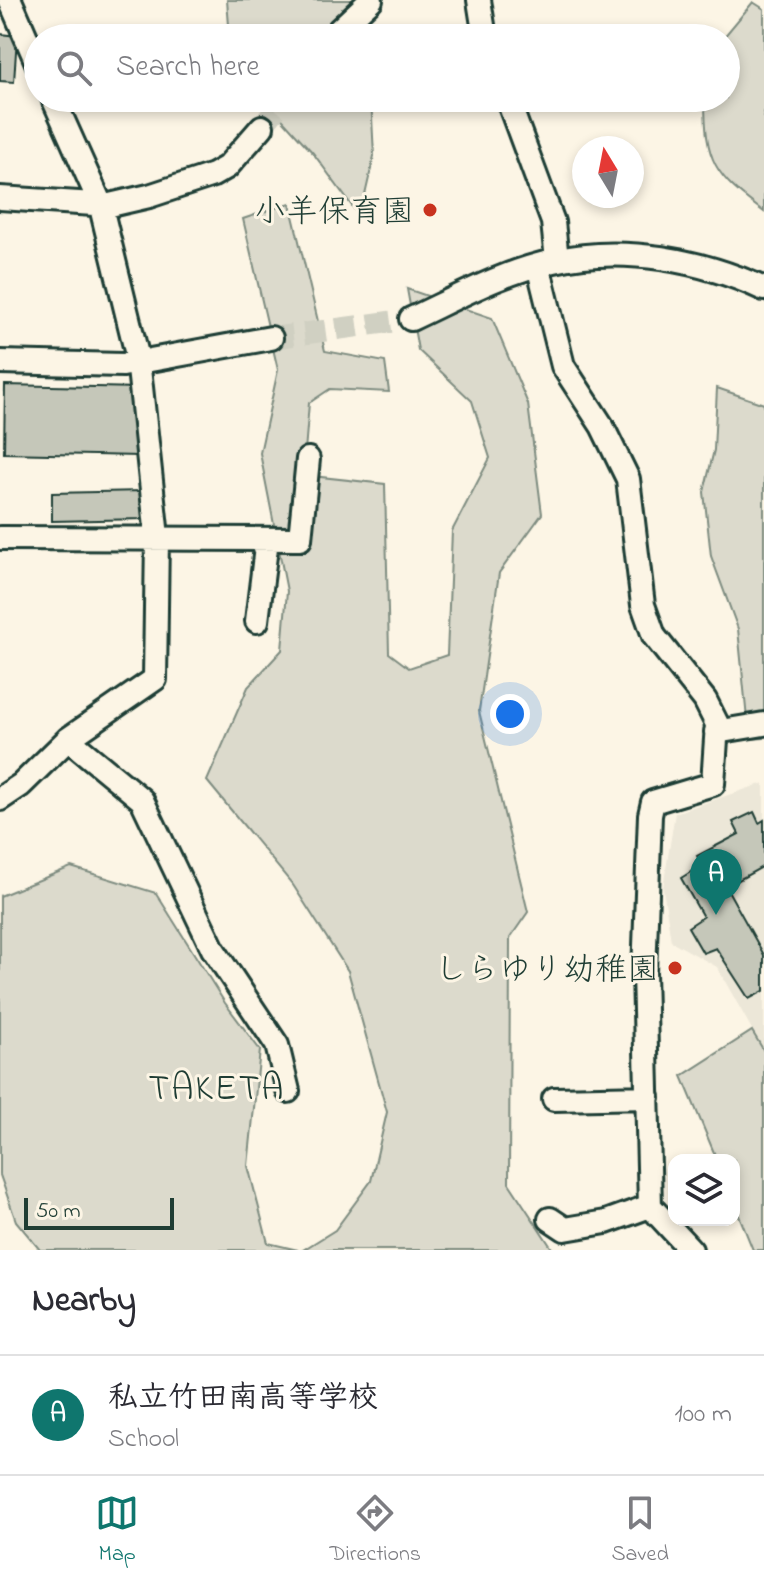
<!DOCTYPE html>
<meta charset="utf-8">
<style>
body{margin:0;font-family:"Indie Flower","Klee One",sans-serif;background:#f7f7f7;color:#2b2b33}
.controls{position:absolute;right:24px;bottom:24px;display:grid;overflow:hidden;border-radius:16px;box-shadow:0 4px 12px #0003}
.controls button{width:72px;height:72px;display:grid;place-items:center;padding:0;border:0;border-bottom:2px solid #e1e1e2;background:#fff;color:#2b2b33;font:40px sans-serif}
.compass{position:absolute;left:572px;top:136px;width:72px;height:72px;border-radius:50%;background:#fff;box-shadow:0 4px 12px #0003;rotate:350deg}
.scale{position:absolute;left:24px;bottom:20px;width:150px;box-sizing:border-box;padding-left:8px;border:4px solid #1f3d34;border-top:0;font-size:22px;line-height:28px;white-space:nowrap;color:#1f3d34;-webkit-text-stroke:6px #fcf5e5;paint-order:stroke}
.you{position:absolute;left:510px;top:714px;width:28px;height:28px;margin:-20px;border:6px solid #fff;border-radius:50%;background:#1a73e8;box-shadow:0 0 0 12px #1a73e833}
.badge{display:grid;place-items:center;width:52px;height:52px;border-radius:50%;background:#0f766e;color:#fff;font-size:26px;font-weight:700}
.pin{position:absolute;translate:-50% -66px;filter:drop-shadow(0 2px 4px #0008)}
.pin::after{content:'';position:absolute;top:42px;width:28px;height:24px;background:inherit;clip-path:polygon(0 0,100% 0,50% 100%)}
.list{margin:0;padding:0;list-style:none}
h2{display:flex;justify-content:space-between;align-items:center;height:104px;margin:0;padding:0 32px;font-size:34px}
h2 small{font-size:26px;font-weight:400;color:#7c7c81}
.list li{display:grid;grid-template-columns:52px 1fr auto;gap:24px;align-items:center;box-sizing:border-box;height:120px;padding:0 32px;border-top:2px solid #e1e1e2}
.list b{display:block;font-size:30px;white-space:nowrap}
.list p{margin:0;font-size:26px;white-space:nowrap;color:#7c7c81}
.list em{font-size:26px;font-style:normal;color:#7c7c81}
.icon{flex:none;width:44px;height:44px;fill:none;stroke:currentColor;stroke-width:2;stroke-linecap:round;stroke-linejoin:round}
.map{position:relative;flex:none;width:764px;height:1250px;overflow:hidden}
.search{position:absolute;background:#fff;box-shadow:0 4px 12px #0003;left:24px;right:24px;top:24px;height:88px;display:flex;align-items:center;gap:20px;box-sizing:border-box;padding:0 28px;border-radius:44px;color:#7c7c81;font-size:30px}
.sheet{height:224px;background:#fff}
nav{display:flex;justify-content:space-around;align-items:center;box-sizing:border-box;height:112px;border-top:2px solid #e1e1e2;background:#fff;font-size:22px;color:#7c7c81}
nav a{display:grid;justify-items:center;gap:4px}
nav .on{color:#0f766e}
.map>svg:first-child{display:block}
</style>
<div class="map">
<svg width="764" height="1250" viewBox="0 0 764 1250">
<rect width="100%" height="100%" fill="#fcf5e5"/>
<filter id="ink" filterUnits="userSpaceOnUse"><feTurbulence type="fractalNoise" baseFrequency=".0125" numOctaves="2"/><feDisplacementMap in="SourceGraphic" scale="16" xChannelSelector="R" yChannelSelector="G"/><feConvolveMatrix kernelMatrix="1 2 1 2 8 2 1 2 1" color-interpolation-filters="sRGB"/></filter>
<g filter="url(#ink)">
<!-- built -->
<path fill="#ece7d8" d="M764 783V1051L717 967 671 941 663 888 675 813Z"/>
<!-- green -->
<path fill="#dcdacc" stroke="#7e8c80" stroke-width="2" d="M227 0H368L369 38H230Z
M753 2 764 9V212C714 175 705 162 705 98H726V38H723Z
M263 98H371L374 156 360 217 313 153Z
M290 203 325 351 385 362 389 392 330 389 309 403 303 475 385 484 389 653 409 668 447 655 452 531 490 458 472 401 418 350 407 289 492 318 528 404 542 514 499 573 479 711 528 912 510 938 509 1183 553 1250H303L335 1230 371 1181 387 1112 348 971 293 885 207 781 248 687 282 650 287 591 260 453 278 370 243 219Z
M717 388 764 404V738L749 739 738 629 711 556 704 492 714 450Z
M71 867 156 893 225 1003 260 1050 248 1166 268 1243 298 1250H40L16 1221 0 1175V896Z
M752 1031 764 1051V1250H753L734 1203V1160H717L682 1076Z"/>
<!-- building -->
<path fill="#c5c7b9" stroke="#1f3d34" stroke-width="2" d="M0 34 17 36 14 82 0 81Z
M5 385 140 388 139 456 4 453Z
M143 491 144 519 52 521V493Z
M754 812 759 823 764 820V866L726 887 764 955V991L749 999 716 948 703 953 688 927 703 917 681 878 702 865 697 856 739 834 733 822Z"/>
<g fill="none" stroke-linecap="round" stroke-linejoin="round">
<!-- minor-tunnel -->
<path stroke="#d0d0c2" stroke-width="22" stroke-dasharray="22 11" stroke-linecap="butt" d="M262 127 285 98
M271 338 411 319"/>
<!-- minor casing -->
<g stroke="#1f3d34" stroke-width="28">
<path id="minor" d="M10 0 38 65
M479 0 485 38
M339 30 371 0
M507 98 553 222 557 260
M0 198 110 205 149 196 213 175 227 167 262 127
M538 265 563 366 602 426 628 479 643 605 654 636 705 700 717 724 713 784 653 802 650 815 644 972 650 1206 691 1250
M411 319C458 297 503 272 554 261 623 245 702 260 764 289
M0 362 123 365 271 338
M0 538 300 539 308 459
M257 621 267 539
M716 732 764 724
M68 739 142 800 213 949 277 1045 288 1091
M0 799 21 785 68 739 155 679 157 537 138 359 100 203 53 98
M554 1099 648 1097
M550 1219 565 1229 606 1222 650 1206"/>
</g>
<!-- minor -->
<use href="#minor" stroke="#fcf5e5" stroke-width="22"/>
</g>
</g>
<!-- markers -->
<g fill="#c8321e" stroke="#fcf5e5" stroke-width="3">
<circle cx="430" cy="210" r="8"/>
<circle cx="675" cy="968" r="8"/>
</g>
<g text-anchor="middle" stroke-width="6" stroke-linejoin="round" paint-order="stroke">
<!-- poi labels -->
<g font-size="32" fill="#1f3d34" stroke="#fcf5e5" text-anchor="end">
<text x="414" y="221">小羊保育園</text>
<text x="659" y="979">しらゆり幼稚園</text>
</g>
<!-- quarter labels -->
<g font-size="36" letter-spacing="2" fill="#1f3d34" stroke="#fcf5e5">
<text x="217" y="1099">TAKETA</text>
</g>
</g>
</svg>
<div class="controls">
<button><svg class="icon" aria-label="layers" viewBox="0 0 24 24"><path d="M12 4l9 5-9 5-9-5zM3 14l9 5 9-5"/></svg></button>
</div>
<svg class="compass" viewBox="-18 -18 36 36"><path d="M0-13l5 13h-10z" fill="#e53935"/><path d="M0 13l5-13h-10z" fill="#7c7c81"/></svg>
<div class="scale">50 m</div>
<div class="you"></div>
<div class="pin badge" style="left:716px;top:915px">A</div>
<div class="search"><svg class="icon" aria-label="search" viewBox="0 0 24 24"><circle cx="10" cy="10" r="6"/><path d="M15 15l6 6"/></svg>Search here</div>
</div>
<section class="sheet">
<h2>Nearby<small></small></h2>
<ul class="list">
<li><span class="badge">A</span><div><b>私立竹田南高等学校</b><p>School</p></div><em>100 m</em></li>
</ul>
</section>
<nav>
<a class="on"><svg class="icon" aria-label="map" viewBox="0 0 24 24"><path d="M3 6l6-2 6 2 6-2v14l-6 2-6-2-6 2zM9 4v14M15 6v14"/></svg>Map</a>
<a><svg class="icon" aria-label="directions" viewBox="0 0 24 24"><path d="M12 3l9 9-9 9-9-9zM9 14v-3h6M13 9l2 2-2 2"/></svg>Directions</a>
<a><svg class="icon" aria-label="saved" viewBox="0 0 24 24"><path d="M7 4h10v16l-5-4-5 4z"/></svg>Saved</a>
</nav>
